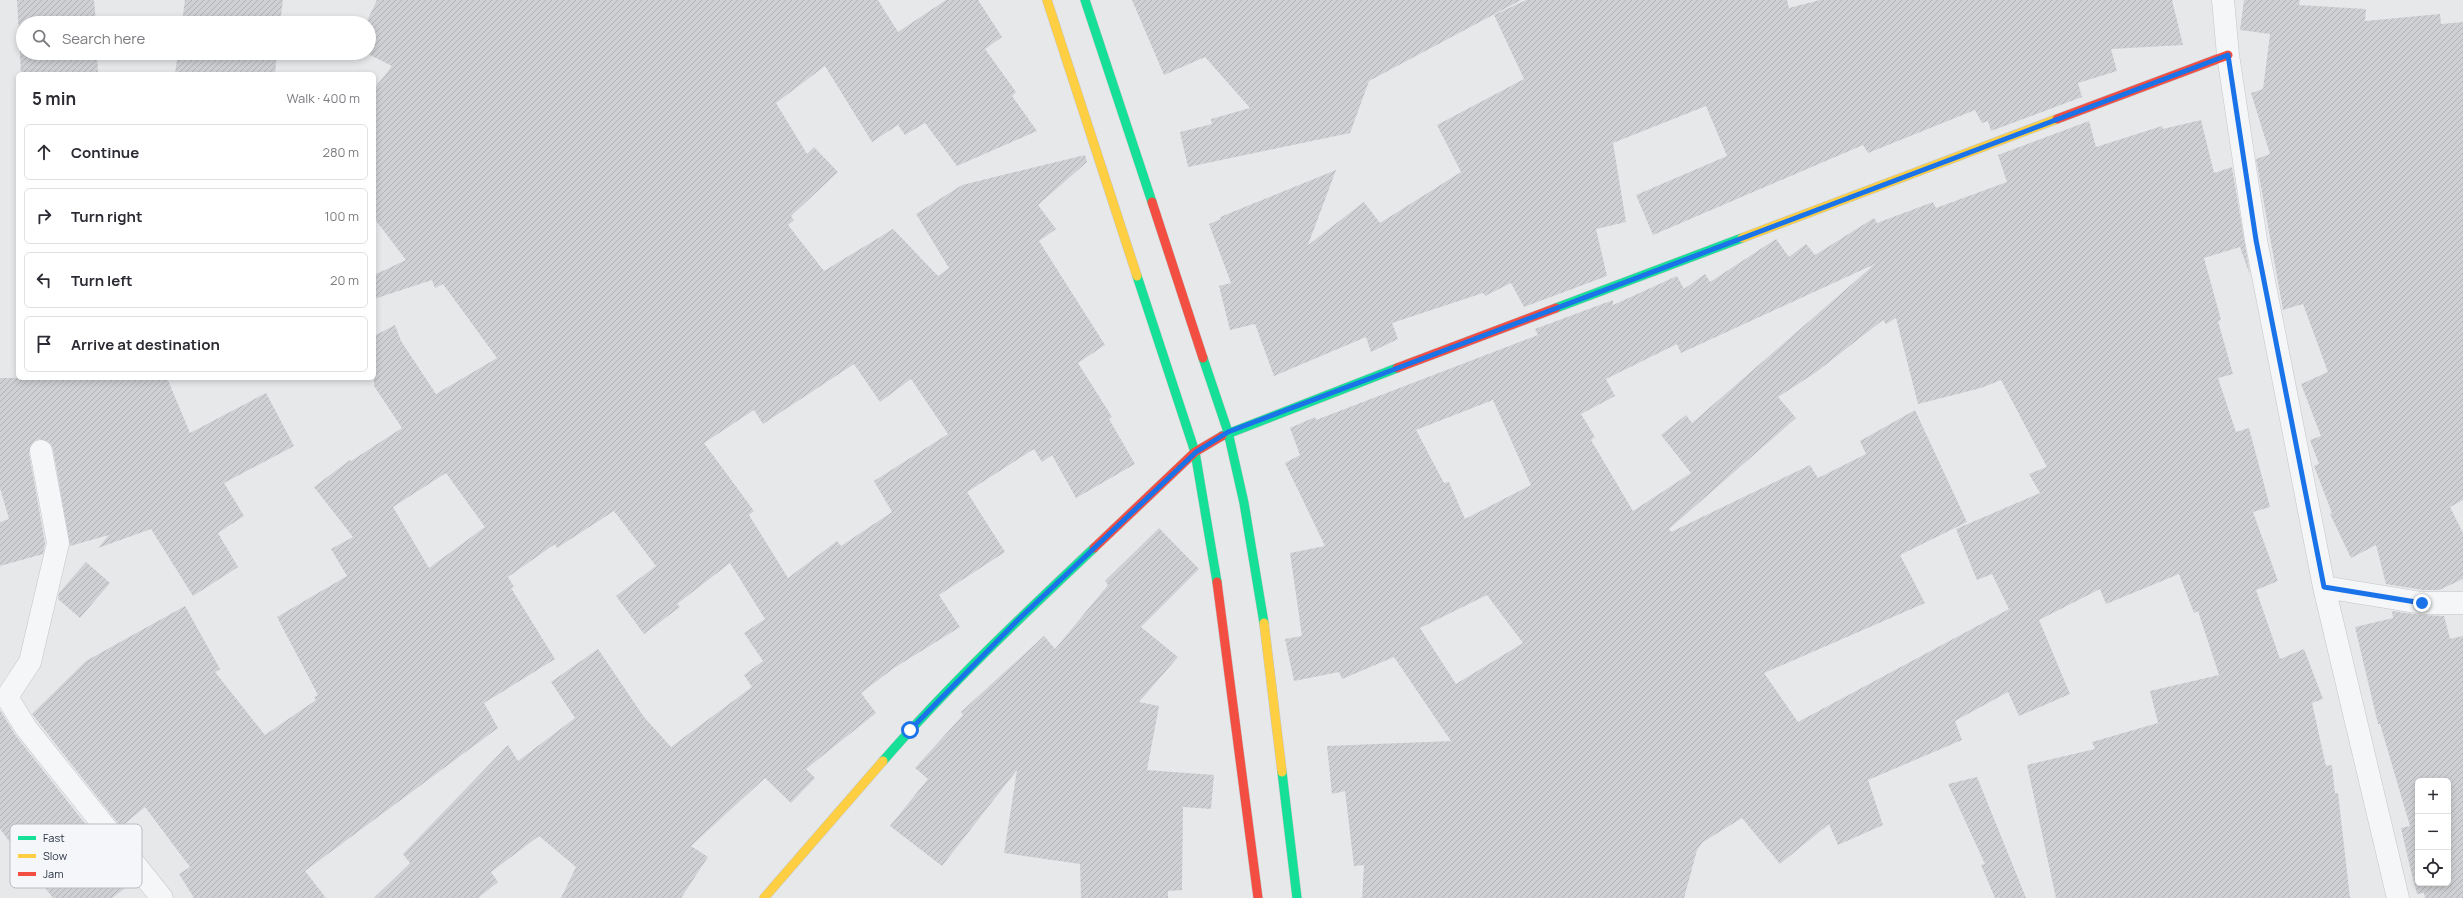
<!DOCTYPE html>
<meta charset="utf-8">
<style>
body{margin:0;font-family:Manrope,sans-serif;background:#f2f2f3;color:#2b2b33}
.controls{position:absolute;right:12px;bottom:12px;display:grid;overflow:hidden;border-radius:6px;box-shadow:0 2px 6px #0003}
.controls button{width:36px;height:36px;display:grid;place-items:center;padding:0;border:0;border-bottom:1px solid #e1e1e2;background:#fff;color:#2b2b33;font:20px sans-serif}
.stop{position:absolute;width:12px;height:12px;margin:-9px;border:3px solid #1a73e8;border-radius:50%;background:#fff}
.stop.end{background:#1a73e8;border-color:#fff;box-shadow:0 1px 4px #0008}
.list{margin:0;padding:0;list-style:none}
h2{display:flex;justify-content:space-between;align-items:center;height:52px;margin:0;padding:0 16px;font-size:17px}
h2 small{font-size:13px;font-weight:400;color:#7c7c81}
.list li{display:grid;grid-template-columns:26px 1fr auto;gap:12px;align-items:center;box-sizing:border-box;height:56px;margin:0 8px 8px;padding:0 8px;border:1px solid #e1e1e2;border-radius:6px}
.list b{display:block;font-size:15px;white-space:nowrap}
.list em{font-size:13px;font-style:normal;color:#7c7c81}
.icon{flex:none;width:22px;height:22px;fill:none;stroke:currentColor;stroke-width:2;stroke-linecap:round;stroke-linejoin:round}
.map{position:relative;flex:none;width:2463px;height:898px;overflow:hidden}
.search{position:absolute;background:#fff;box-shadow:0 2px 6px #0003;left:16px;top:16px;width:360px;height:44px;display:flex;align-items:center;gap:10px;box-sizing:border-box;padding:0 14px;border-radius:22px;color:#7c7c81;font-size:15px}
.panel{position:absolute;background:#fff;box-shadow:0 2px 6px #0003;left:16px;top:72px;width:360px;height:308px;border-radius:6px}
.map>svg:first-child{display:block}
</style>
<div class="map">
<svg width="2463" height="898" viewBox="0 0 2463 898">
<defs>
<pattern id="building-hatch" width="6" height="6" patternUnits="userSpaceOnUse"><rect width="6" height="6" fill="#ced0d3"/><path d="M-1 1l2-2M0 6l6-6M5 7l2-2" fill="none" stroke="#b1b3b6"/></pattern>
</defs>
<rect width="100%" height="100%" fill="#e6e8ea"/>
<!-- building -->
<path fill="url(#building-hatch)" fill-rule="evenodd" d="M17 0H94L96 23H23V53H97L98 74H21Z
M185 0H283L280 23H182Z
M377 0H878L898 32 946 0H978L1002 37 985 49 1016 92 1012 96 1037 131 957 166 925 123 905 135 898 125 872 142 825 66 776 103 807 154 814 147 838 172 791 216 794 220 788 225 824 271 893 229 938 276 949 268 916 214 962 185 1085 155 1087 162 1038 205 1056 229 1039 241 1105 345 1078 363 1112 417 1109 419 1135 464 1076 498 1052 455 1042 462 1034 449 967 492 1005 552 939 595 960 627 894 668 861 693 876 713 806 769 815 778 791 803 765 778 691 846 708 857 681 898H561L576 867 539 836 491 872 498 882 478 898H374L410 863 403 854 508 745 518 761 575 718 551 682 598 649 644 717 671 747 752 687 744 675 763 661 744 633 765 619 730 563 677 604 680 607 644 634 616 596 656 566 614 511 557 548 555 544 508 577 514 587 511 588 555 659 484 703 498 728 305 871 326 898H194L179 874 190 867 145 807 121 827 32 714 86 661 185 606 220 669 215 672 265 735 316 700 314 697 318 695 277 617 347 576 331 549 353 537 314 487 350 460 351 461 402 428 374 386V336L395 325 401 341 436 394 497 358 443 284 435 288 432 280 374 299V275L406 260 374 218V89L392 66 366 53H369V23H366ZM854 364 880 402 911 379 948 434 874 481 892 512 841 546 837 541 788 578 749 515 754 511 704 443 754 410 763 424ZM446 473 485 527 429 568 393 507Z
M1132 0H1521L1369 81 1350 133 1188 167 1180 132 1212 124 1211 119 1250 108 1205 57 1164 75Z
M1526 0H1787L1789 8 1820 0H2172L2183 45 2111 49 2117 71 2078 83 2082 97 1991 131 1988 121 1982 123 1975 110 1868 153 1863 145 1653 235 1636 195 1727 156 1706 106 1613 143 1626 222 1596 229 1607 276 1524 307 1511 283 1485 296 1483 293 1392 323 1398 339 1371 352 1366 337 1274 376 1255 324 1230 330 1219 286 1231 283 1209 224 1221 219 1220 217 1336 170 1308 245 1364 202 1380 223 1461 172 1437 125 1524 79 1494 15Z
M2244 0H2300L2299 5 2366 9 2365 21 2440 14 2441 24 2463 22V500L2450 507 2463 533V579L2439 590H2423L2386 584 2376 545 2351 558 2330 514 2332 513 2314 466 2319 464 2310 440 2321 436 2301 384 2328 372 2303 304 2283 310 2256 159 2270 154 2251 93 2263 89 2270 34 2240 30Z
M178 53H277L275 74H175Z
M2201 120 2214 173 2232 167 2250 275 2240 247 2204 258 2221 320 2218 321 2233 374 2218 378 2236 432 2249 428 2270 507 2253 512 2278 581 2256 590 2280 659 2304 649 2323 699 2312 703 2326 766 2332 765 2335 793H2338L2350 898H2056L2027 765 2095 749 2092 742 2158 723 2150 691 2219 675 2198 611 2194 613 2179 574 2106 604 2100 589 2039 620 2070 694 2019 716 2008 692 1955 721 1962 740 1868 780 1883 825 1838 845 1829 824 1780 864 1742 818 1703 842 1697 850 1684 898H1362L1364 865 1354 866 1345 791 1332 794 1327 746 1451 741 1394 657 1342 679 1339 672 1294 681 1285 639 1302 636 1290 553 1325 546 1285 463 1300 455 1290 428 1315 417 1316 420 1538 335 1535 329 1613 300V305L1677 276 1684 289 1705 274 1710 282 1776 239 1789 257 1806 244 1815 255 1874 218 1877 223 1933 202 1936 208 2007 182 1998 155 2089 121 2096 147 2162 126 2163 129ZM1875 264 1692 423 1686 415 1661 435 1691 473 1633 511 1591 440 1595 437 1581 414 1615 396 1606 379 1677 344 1681 353ZM1896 318 1918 404 1981 388 2001 380 2047 467 2029 474 2040 493 1956 529 1977 580 1992 574 2009 609 1798 722 1764 673 1925 603 1900 555 1967 522 1915 410 1860 441 1866 454 1818 478 1810 465 1671 532 1669 529 1796 418 1778 397 1815 373 1883 320 1886 324ZM1493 400 1531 485 1465 519 1449 482 1444 483 1416 430ZM1487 595 1523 643 1456 684 1420 628Z
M0 378H167L190 433 266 393 294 446 224 483 244 516 218 533 238 567 193 596 151 529 98 548 109 535 70 546 53 449 50 443 39 439 33 442 29 453 45 543 43 554 0 566V522L9 519 0 488Z
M1159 528 1199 569 1141 627 1178 657 1139 702 1159 706 1147 770 1214 775 1211 809 1183 807 1182 890 1168 891V898H1081L1080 864 1004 853 1017 770 942 866 890 826 928 779 915 768 963 715 961 712 1044 636 1055 649 1108 585 1105 581Z
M86 562 110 583 80 618 58 599 59 593Z
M2392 611 2420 615 2444 616 2450 639 2463 636V898H2425L2424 893 2417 894 2409 863 2401 828 2410 826 2380 724H2378L2355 627 2393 618ZM2418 781H2448V883H2418Z
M0 710 16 736 132 883 112 898H53L0 829Z
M1977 777 2024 893 2026 898H1995L1981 865 1985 864 1948 784Z"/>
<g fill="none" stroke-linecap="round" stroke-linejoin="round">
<!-- street casing -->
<g stroke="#c4c6c8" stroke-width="23">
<path id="street" d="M2223 0 2228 55 2256 240 2324 587 2398 898
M41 451 58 543 30 662 7 697 26 728 162 898
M2324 587 2422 603H2463"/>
</g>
<!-- fast casing -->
<g stroke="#c4c6c8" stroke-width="10">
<path id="fast" d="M1085 0 1152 202
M1137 276 1195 452 1217 582
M1556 308 1742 238
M1203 358 1228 432 1244 503 1264 623
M1222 436 1397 368
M883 761C949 685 1022 616 1094 548
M1282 772 1297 898"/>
</g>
<!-- slow casing -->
<g stroke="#c4c6c8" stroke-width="10">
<path id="slow" d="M1047 0 1137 276
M1742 238 2057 119
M1264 623 1282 772
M764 898 883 761"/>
</g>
<!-- jam casing -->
<g stroke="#c4c6c8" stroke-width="10">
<path id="jam" d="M2057 119 2228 55
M1152 202 1203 358
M1397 368 1556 308
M1094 548 1195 452 1222 436
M1217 582 1258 898"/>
</g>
<!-- street -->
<use href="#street" stroke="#f5f6f7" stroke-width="22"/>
<!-- fast -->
<use href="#fast" stroke="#16e098" stroke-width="9"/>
<!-- slow -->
<use href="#slow" stroke="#ffcf43" stroke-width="9"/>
<!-- jam -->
<use href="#jam" stroke="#f24e42" stroke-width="9"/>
</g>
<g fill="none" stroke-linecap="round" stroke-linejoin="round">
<!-- route -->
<path stroke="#1a73e8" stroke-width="5" d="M910 730 1019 619 1196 452 1228 432 2228 55 2256 240 2324 587 2422 603"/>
</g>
<!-- legend -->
<rect x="10" y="824" width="132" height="64" rx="6" fill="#f4f6f9" stroke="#b8bcc3" stroke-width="1"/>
<rect x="18" y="836" width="18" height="4" fill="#16e098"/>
<rect x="18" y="854" width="18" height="4" fill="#ffcf43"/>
<rect x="18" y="872" width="18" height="4" fill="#f24e42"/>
<g font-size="11" fill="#2b3445">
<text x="43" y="842">Fast</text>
<text x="43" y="860">Slow</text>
<text x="43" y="878">Jam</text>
</g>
</svg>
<div class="controls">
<button>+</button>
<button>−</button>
<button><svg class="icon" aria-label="locate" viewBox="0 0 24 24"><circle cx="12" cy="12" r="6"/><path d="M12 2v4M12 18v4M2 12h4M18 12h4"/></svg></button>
</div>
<div class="stop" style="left:910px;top:730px"></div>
<div class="stop end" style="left:2422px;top:603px"></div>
<div class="search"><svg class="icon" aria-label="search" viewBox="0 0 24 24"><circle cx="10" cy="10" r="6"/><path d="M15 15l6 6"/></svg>Search here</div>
<section class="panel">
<h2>5 min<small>Walk · 400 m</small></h2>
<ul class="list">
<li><svg class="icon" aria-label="ahead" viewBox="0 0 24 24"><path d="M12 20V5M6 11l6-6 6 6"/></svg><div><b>Continue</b></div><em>280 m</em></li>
<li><svg class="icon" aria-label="right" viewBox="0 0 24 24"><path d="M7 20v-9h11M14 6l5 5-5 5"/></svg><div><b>Turn right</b></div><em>100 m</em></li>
<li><svg class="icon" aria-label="left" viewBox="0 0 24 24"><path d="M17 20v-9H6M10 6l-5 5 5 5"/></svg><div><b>Turn left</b></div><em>20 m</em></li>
<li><svg class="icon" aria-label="arrive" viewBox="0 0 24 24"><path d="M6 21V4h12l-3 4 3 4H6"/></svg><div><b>Arrive at destination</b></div></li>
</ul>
</section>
</div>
